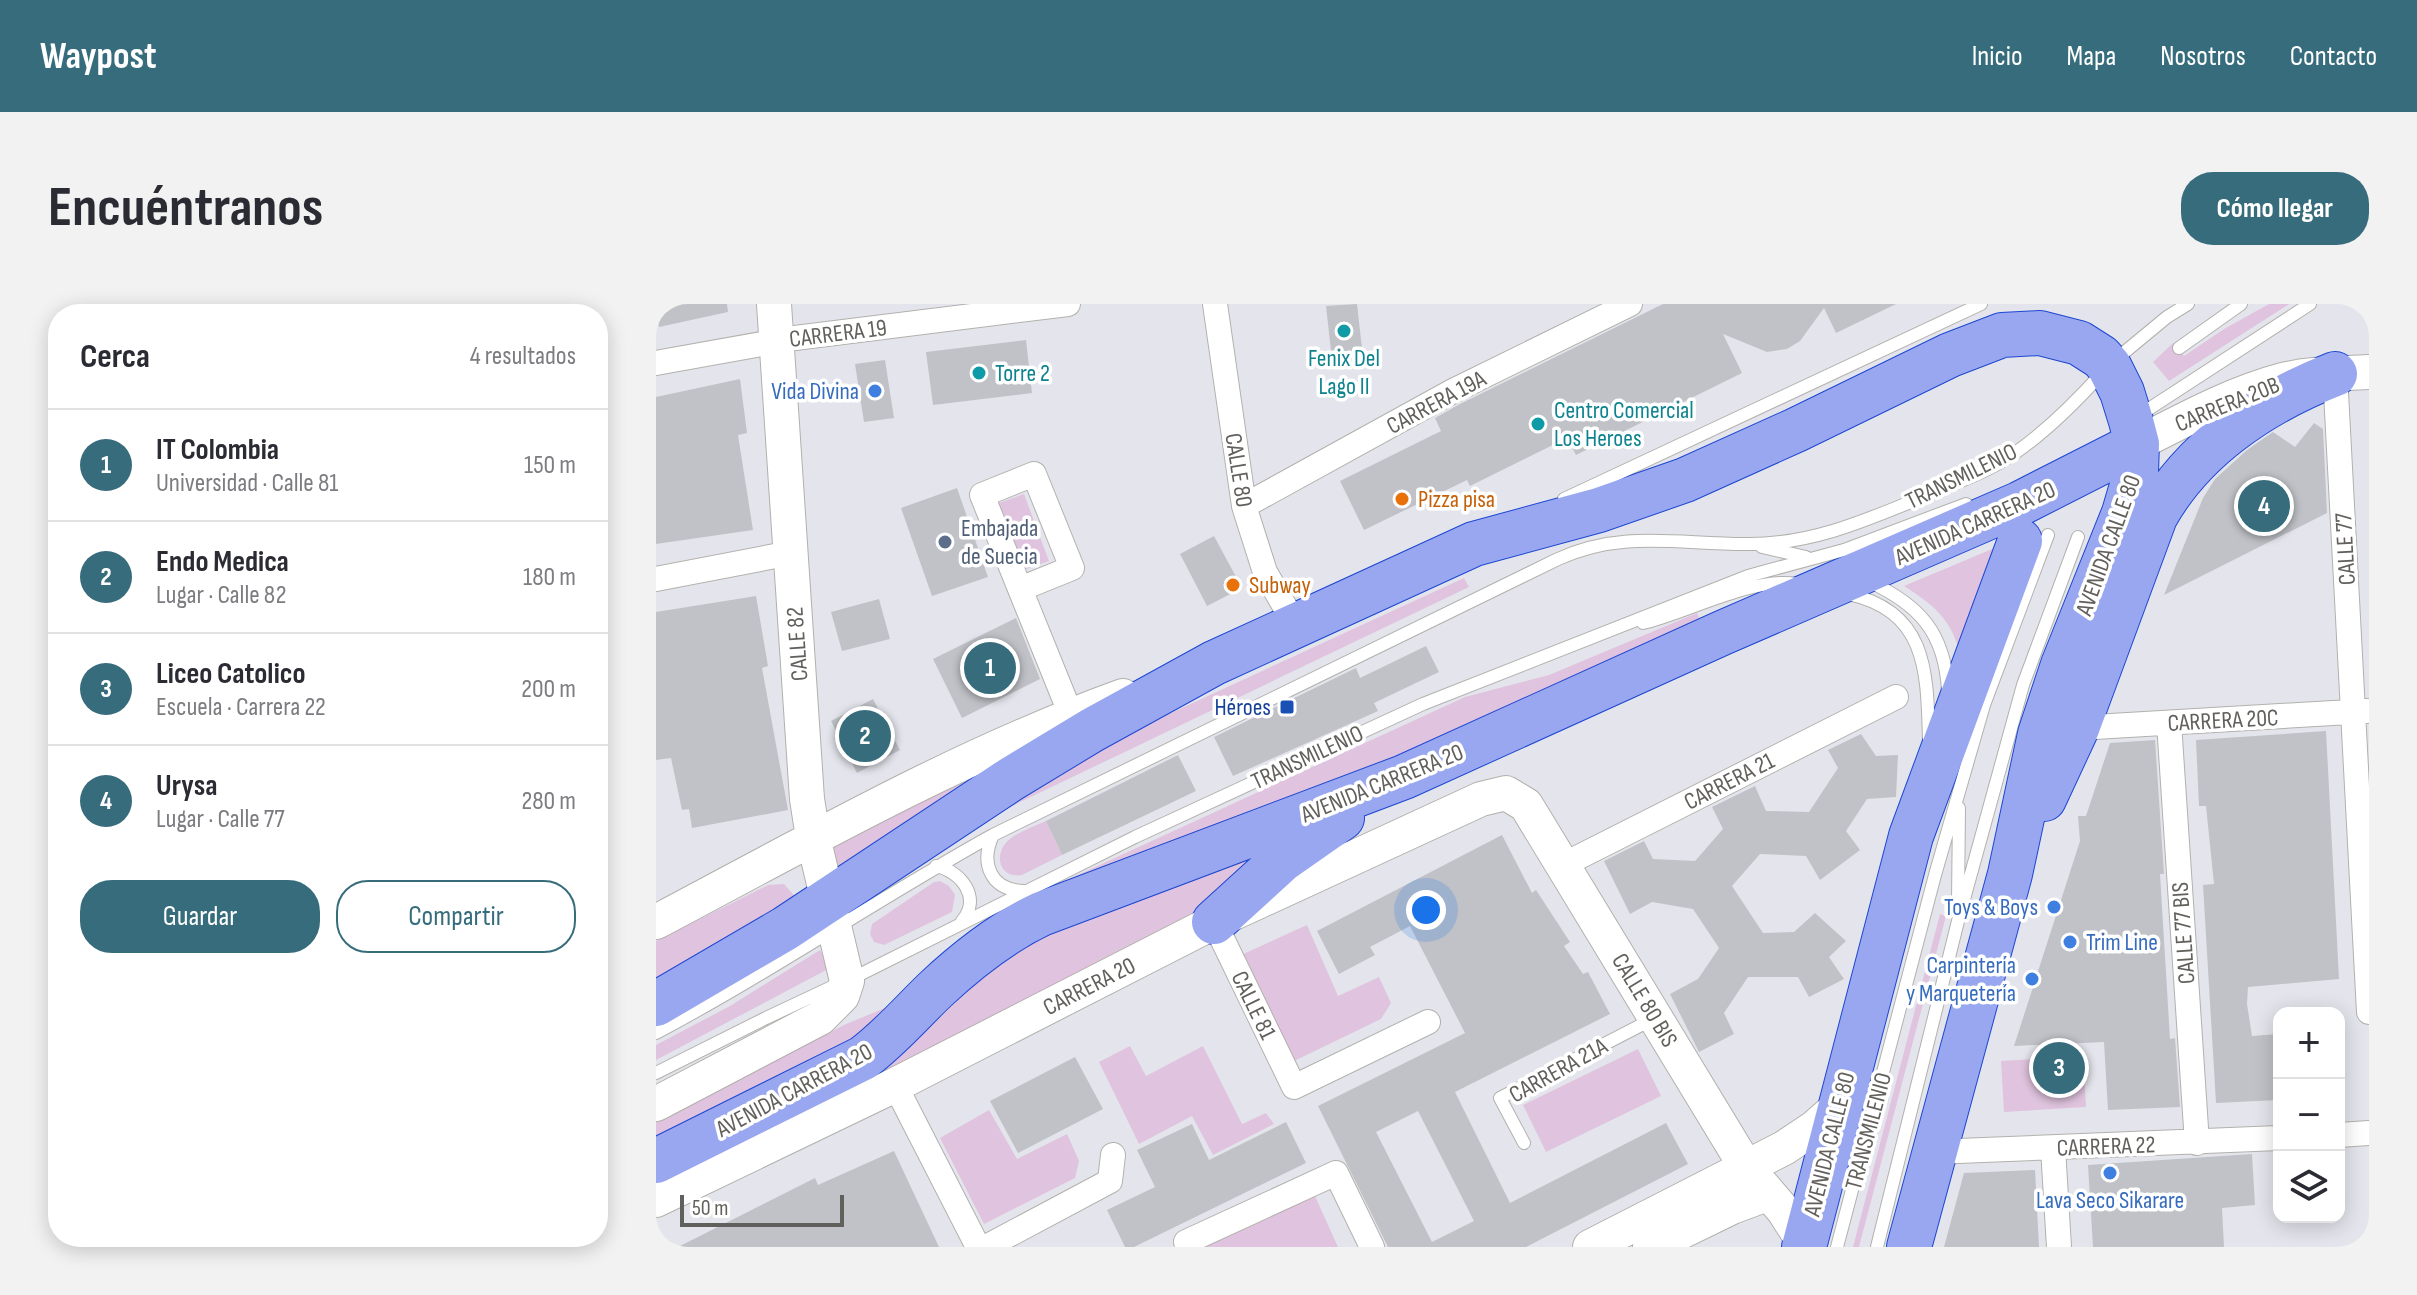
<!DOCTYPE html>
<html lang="es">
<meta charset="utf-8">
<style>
body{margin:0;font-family:"Sofia Sans Condensed",sans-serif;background:#f2f2f3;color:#2b2b33}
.controls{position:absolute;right:24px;bottom:24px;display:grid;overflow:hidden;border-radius:16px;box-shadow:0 4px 20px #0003}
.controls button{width:72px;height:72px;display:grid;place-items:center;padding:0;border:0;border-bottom:2px solid #e1e1e2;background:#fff;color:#2b2b33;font:40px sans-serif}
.scale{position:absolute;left:24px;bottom:20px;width:164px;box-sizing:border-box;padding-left:8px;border:4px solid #62605c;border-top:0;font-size:22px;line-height:28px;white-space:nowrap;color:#62605c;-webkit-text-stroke:6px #fff;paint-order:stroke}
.you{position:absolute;left:770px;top:606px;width:28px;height:28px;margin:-20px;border:6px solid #fff;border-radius:50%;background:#1a73e8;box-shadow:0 0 0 12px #1a73e833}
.badge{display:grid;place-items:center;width:52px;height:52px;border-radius:50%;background:#366c7b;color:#fff;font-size:26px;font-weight:700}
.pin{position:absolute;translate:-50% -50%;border:4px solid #fff;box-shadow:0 2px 8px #0006}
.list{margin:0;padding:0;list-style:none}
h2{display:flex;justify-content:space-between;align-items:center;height:104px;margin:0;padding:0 32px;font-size:34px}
h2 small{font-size:26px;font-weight:400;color:#7c7c81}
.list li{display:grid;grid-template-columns:52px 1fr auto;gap:24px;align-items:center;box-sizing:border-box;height:112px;padding:0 32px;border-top:2px solid #e1e1e2}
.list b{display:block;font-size:30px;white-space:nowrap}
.list p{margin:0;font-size:26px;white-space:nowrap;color:#7c7c81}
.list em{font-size:26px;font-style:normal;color:#7c7c81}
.actions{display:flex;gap:16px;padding:24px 32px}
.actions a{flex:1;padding:18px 0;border:2px solid #366c7b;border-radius:32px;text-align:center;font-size:28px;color:#366c7b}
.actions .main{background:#366c7b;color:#fff}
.icon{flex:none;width:44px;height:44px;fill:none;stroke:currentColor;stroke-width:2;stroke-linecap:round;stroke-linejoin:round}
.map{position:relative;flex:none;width:1713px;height:943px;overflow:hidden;border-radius:32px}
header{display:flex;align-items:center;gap:48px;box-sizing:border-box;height:112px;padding:0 40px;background:#366c7b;color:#fff}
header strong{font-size:38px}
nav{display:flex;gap:44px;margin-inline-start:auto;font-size:28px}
.intro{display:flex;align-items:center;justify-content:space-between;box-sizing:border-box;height:192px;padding:0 48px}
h1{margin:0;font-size:56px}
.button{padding:20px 36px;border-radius:32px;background:#366c7b;color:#fff;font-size:28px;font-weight:700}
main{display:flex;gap:48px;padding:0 48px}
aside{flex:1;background:#fff;border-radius:32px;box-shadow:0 4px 20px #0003}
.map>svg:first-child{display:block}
</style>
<header>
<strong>Waypost</strong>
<nav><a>Inicio</a><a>Mapa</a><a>Nosotros</a><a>Contacto</a></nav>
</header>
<div class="intro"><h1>Encuéntranos</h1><a class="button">Cómo llegar</a></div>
<main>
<aside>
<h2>Cerca<small>4 resultados</small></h2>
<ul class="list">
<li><span class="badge">1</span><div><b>IT Colombia</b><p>Universidad · Calle 81</p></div><em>150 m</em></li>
<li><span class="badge">2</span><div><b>Endo Medica</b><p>Lugar · Calle 82</p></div><em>180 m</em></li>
<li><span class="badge">3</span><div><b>Liceo Catolico</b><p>Escuela · Carrera 22</p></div><em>200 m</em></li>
<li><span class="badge">4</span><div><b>Urysa</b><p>Lugar · Calle 77</p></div><em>280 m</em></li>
</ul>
<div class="actions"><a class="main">Guardar</a><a>Compartir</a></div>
</aside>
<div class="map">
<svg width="1713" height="943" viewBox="0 0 1713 943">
<rect width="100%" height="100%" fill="#e4e5ec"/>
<!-- green -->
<path fill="#e0c3de" d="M1613 0H1633L1513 77 1497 58 1517 39 1528 52 1568 25Z
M368 190 393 257 365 267 340 200Z
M1348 240 1307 360C1297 318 1284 305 1248 282Z
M808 274 813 283 331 514 454 437Z
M1041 309 1045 319 921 381 662 485 376 592 809 393 893 371Z
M384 437 184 568 174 538Z
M390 517 406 551 366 571C341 575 337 547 355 534 365 527 378 522 390 517Z
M644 529 537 618 0 881 352 642Z
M284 577 293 582 299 591 296 608 228 641 218 638 214 630 216 620 278 578Z
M128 580 143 597 0 677V637L112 581Z
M1284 610 1290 612 1203 943H1197Z
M651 621 682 692 723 673 735 699 725 715 634 759 585 651Z
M164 646 174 664 0 756V741L74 702Z
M255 693 203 740 0 843V818L188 721Z
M474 742 490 772 547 742 586 820 610 809 618 820 557 851 536 812 483 840 443 758Z
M982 745 1005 792 890 848 867 801Z
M1427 752 1430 803 1348 808 1345 757Z
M333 806 361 855 411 830 423 857 419 874 328 920 284 834Z
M659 892 682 943H547Z"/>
<!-- building -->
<path fill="#c0c2c7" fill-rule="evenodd" d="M0 0H71L72 8 3 23Z
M701 0 707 53 676 56 670 2Z
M1007 0H1240L1180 29 1168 4 1144 37 1131 45 1111 48 1067 30 1086 69 920 151 911 134 814 182 811 176 708 226 684 177 785 127 779 114 804 100Z
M370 36 376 89 277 101 270 48Z
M229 56 238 114 208 118 199 60Z
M84 75 91 129 82 131 97 226 0 240V93Z
M1658 119 1667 125 1671 209 1508 291 1547 194 1559 175 1591 146 1617 128 1639 143Z
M301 184 332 273 276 292 245 204Z
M558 232 586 284 551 302 524 250Z
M100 292 112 362 106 364 132 506 36 524 33 505 26 506 15 454 0 456V308Z
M223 295 234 335 186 347 175 308Z
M360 314 384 375 306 414 277 355Z
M770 342 783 368 718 399 722 407 577 472 558 433 700 364 704 374Z
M217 395 244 446 201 469 175 417Z
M1670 427 1683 675 1592 683 1591 700 1596 732 1623 730V796L1560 799 1547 581 1558 580 1550 502H1543L1540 436Z
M1205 430 1220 452 1242 451 1240 493 1211 495 1190 527 1204 546 1164 576 1150 552 1104 550 1076 582 1107 629 1138 628 1159 609 1190 637 1173 653 1188 675 1153 693 1142 673H1092L1068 709 1078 730 1043 748 1014 690 1042 675 1063 644 1037 605 996 598 974 610 948 557 988 537 997 555 1039 557 1067 525 1056 503 1099 482 1110 507 1153 508 1182 464 1172 446Z
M1499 436 1508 570H1504L1514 735 1519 734 1524 803 1452 806 1448 738 1358 742 1424 537 1422 512H1430L1454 439Z
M522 451 540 487 406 551 390 517Z
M846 531 876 589 880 586 914 638 908 642 927 670 932 668 954 710 799 788 854 899 1010 819 1032 860 870 943H732L662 802 809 729 754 622 714 643 719 651 683 670 661 627ZM762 807 818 917 776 938 720 828Z
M419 753 447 805 362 849 334 797Z
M630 818 650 859 478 943H469L451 906 499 883 481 846 536 820 553 856Z
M238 847 283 943H22L159 874 162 881Z
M1596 850 1599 901 1566 904 1568 943H1437L1432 861Z
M1379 866 1383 943H1288L1308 869Z"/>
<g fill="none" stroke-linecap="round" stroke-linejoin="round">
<!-- lane casing -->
<g stroke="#b2b1ad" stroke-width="14">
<path id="lane" d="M1523 44 1585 0
M1459 56 1511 13 1532 0
M1482 112 1654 0
M908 195 1325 0
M1106 243 1150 253
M1212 277C1264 301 1289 329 1292 387
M1192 290C1272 307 1271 369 1273 436
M987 319C1033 308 1097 272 1142 280
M337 531C324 559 334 586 368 587
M280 562C305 567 326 594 306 617
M1302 598 1303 504
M195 675 479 533 767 400 1092 272 1188 246 1310 200
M0 729C115 668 223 594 337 531L902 255C968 225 1025 241 1094 240 1159 240 1215 214 1274 190 1302 178 1331 168 1356 151 1390 128 1419 99 1446 69
M0 769 110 714 178 682
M868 839 844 794 997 715
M1181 943 1279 571 1328 401 1392 231
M1221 943 1302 617 1367 381 1422 233"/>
</g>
<!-- street casing -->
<g stroke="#b2b1ad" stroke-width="26">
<path id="street" d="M559 0 588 202 609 268 640 322
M0 59 139 34 412 0
M1679 70 1713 708
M588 202 797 87 974 0
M0 275 135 249
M364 285 416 264 378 170 326 191 415 411
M1513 419 1541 839
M1421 424 1711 407
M907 561 1240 393
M558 618 638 783 772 718
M239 781 322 943
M1683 831 1713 829
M1397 844 1403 943
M1277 848 1623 834
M330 943 454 877 457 851
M532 943 530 938 680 869 716 943"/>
</g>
<!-- secondary casing -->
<g stroke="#b2b0ac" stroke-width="36">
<path id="secondary" d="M1481 140C1528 116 1575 90 1627 76 1655 69 1685 70 1713 68
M0 618C153 537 304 451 467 392
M0 800 164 714 186 692 191 677 157 533 151 495 118 0
M0 896 239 781 558 618 825 495 850 489 870 501 1090 863 1128 907 1149 940
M934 943 1128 844 1158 824 1183 802
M994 943 1076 903 1111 890"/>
</g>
<!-- highway casing -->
<g stroke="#1d47d2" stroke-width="46">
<path id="highway" d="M1388 495 1421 424 1499 213C1537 144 1607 98 1679 70
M558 618 626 556 686 514
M0 700 130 624 355 475 436 426 558 359 818 240 943 206 1029 176 1140 126 1294 51 1346 31 1384 29 1423 39 1445 53 1453 62 1466 88 1475 117 1481 140 1480 168 1468 209 1407 361 1384 430 1354 570 1253 943
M0 857 207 754C234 734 255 709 279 686 312 655 345 629 385 610L748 473 1066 329 1363 200 1481 140
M1148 943 1255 532 1364 237"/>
</g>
<!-- lane -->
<use href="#lane" stroke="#fff" stroke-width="12"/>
<!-- street -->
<use href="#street" stroke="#fff" stroke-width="24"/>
<!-- secondary -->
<use href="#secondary" stroke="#fff" stroke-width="34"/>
<!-- highway -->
<use href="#highway" stroke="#98a7ef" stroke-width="44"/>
</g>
<!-- markers -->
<g fill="#0f9aa8" stroke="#fff" stroke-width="3">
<circle cx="688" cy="27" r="8"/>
<circle cx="323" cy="69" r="8"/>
<circle cx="882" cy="120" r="8"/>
</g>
<g fill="#3f7fe0" stroke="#fff" stroke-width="3">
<circle cx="219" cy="87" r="8"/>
<circle cx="1398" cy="603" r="8"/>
<circle cx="1414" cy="638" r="8"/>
<circle cx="1376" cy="675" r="8"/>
<circle cx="1454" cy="869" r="8"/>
</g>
<g fill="#e8710a" stroke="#fff" stroke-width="3">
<circle cx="746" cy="195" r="8"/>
<circle cx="577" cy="281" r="8"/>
</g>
<circle fill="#5c6f8a" stroke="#fff" stroke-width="3" cx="289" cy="238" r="8"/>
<rect fill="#1a4fb4" stroke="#fff" stroke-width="3" x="623" y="395" width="16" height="16" rx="4"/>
<g text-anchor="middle" stroke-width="7" stroke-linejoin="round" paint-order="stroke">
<!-- street labels -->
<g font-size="24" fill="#62605c" stroke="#fff">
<text transform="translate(182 29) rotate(-7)" y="8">CARRERA 19</text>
<text transform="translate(780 98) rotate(-28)" y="8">CARRERA 19A</text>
<text transform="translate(1571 100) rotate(-22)" y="8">CARRERA 20B</text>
<text transform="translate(583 166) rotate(81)" y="8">CALLE 80</text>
<text transform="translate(1305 172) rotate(-26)" y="8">TRANSMILENIO</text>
<text transform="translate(1319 219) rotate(-24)" y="8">AVENIDA CARRERA 20</text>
<text transform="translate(1452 241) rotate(-70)" y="8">AVENIDA CALLE 80</text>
<text transform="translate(1689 245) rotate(-93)" y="8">CALLE 77</text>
<text transform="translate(141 340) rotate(-94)" y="8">CALLE 82</text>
<text transform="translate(1567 416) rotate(-3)" y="8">CARRERA 20C</text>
<text transform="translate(651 453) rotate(-25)" y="8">TRANSMILENIO</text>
<text transform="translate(1073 477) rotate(-27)" y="8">CARRERA 21</text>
<text transform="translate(726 479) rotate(-22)" y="8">AVENIDA CARRERA 20</text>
<text transform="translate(1527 629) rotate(-94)" y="8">CALLE 77 BIS</text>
<text transform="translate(433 682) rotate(-27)" y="8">CARRERA 20</text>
<text transform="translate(989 696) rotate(59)" y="8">CALLE 80 BIS</text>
<text transform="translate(598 701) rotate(64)" y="8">CALLE 81</text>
<text transform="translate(902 766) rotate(-29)" y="8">CARRERA 21A</text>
<text transform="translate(138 786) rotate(-28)" y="8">AVENIDA CARRERA 20</text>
<text transform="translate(1212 827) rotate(-75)" y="8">TRANSMILENIO</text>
<text transform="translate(1173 840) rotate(-76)" y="8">AVENIDA CALLE 80</text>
<text transform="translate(1450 842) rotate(-2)" y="8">CARRERA 22</text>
</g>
<!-- culture labels -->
<g font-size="24" fill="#0d838f" stroke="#fff" text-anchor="start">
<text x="688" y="62" text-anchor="middle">Fenix Del<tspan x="688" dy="28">Lago II</tspan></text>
<text x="339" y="77">Torre 2</text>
<text x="898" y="114">Centro Comercial<tspan x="898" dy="28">Los Heroes</tspan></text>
</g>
<!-- shop labels -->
<g font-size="24" fill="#366cbe" stroke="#fff" text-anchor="end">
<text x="203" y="95">Vida Divina</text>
<text x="1382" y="611">Toys &amp; Boys</text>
<text x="1430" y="646" text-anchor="start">Trim Line</text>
<text x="1360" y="669">Carpintería<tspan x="1360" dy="28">y Marquetería</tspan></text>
<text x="1454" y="904" text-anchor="middle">Lava Seco Sikarare</text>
</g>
<!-- food labels -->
<g font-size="24" fill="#c56008" stroke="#fff" text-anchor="start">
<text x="762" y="203">Pizza pisa</text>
<text x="593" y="289">Subway</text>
</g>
<!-- service labels -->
<g font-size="24" fill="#4e5e75" stroke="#fff" text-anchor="start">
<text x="305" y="232">Embajada<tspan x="305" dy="28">de Suecia</tspan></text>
</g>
<!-- transit labels -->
<g font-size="24" fill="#164399" stroke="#fff" text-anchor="end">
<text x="615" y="411">Héroes</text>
</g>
</g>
</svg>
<div class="controls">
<button>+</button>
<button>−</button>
<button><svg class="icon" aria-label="layers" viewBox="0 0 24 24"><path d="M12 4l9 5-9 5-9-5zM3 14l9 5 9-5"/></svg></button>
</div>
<div class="scale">50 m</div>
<div class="you"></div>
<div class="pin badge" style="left:334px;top:364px">1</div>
<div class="pin badge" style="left:209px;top:432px">2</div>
<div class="pin badge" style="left:1403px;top:764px">3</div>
<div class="pin badge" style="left:1608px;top:202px">4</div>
</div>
</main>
